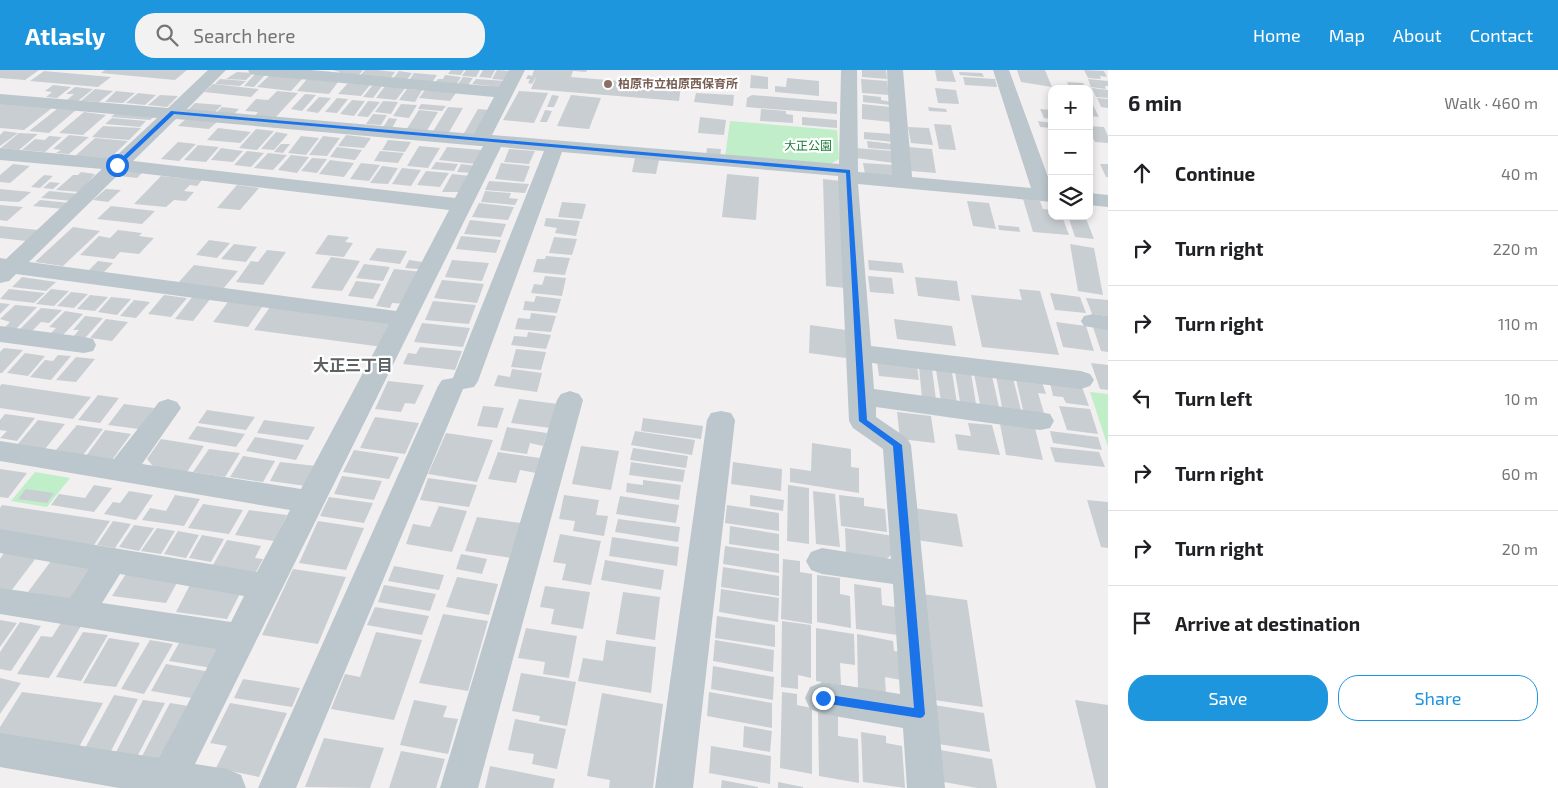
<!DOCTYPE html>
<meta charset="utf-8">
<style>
body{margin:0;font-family:"Exo 2","Noto Sans JP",sans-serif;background:#f2f2f2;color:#202124}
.controls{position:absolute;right:15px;top:15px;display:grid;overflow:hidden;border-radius:10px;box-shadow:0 2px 8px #0003}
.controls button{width:45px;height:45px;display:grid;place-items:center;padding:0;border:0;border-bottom:1px solid #e0e0e0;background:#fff;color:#202124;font:25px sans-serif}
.stop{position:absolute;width:15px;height:15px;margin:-11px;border:4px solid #1a73e8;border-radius:50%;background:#fff}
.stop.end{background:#1a73e8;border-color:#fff;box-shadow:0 1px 5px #0008}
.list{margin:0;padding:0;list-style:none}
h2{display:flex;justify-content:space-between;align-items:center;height:65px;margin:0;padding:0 20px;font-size:21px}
h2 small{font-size:16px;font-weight:400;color:#757577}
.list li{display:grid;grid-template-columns:32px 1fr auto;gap:15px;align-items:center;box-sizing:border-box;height:75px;padding:0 20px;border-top:1px solid #e0e0e0}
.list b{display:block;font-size:19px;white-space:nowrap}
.list em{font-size:16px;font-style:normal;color:#757577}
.actions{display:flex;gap:10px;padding:15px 20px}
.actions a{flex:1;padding:11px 0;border:1px solid #1e96dd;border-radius:20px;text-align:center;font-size:18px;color:#1e96dd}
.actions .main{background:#1e96dd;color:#fff}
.icon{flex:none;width:28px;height:28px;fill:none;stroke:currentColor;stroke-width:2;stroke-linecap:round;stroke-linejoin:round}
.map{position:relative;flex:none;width:1108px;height:718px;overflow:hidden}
header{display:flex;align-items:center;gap:30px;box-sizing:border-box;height:70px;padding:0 25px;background:#1e96dd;color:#fff}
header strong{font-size:24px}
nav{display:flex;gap:28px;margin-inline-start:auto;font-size:18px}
.search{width:350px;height:45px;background:#f2f2f2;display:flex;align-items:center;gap:12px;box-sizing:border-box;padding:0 18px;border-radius:20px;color:#757577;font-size:19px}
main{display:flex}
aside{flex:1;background:#fff}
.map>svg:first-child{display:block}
</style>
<header>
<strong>Atlasly</strong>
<div class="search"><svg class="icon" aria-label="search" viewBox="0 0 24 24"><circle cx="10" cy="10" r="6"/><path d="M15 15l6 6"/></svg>Search here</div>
<nav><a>Home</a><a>Map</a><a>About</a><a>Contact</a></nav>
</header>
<main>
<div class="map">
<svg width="1108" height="718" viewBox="0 0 1108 718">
<rect width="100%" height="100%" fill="#f2eff0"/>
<!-- green -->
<path fill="#bfeec8" d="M730 51 837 60 839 89 825 97 725 87Z
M1090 322 1108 324V377Z
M35 402 70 408 47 437 11 431Z"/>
<!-- building -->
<path fill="#c9ced2" d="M0 0H39L25 10 0 8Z
M105 0H187L175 10 101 3Z
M333 0H363L357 7 337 5 340 2Z
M365 0H377L395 2 389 10 359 7Z
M451 0H464L461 5 448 4Z
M466 0H480L476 7 462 6Z
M483 0H495L491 8 479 7Z
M497 0 510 1 505 10 492 9Z
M534 0H587L586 2 573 1 571 7 681 16 679 31 531 19 537 5 532 14 528 13 530 9H526L528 5 532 6Z
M862 0H886L887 9 862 7Z
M935 0H952L956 12 937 11Z
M1017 0H1045L1052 17 1021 12Z
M1084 0 1104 1 1107 7 1100 6 1101 9 1088 8Z
M44 1 111 7 98 17 30 11Z
M399 1 412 3 406 11 392 10Z
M237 2 253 3 246 10 226 9Z
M959 2 982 3 984 7 960 5Z
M414 3 437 5 431 14 408 12Z
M255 4 265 5 254 17 244 16Z
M270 5 303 8 291 21 257 17Z
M445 5 461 7 456 15 435 13 438 9H443Z
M751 5 768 7V19L750 18Z
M463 7 473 8 468 15 458 14Z
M963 7 995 9 997 17 965 15Z
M787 8 819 11V26L775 22V16L786 17Z
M220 9 246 11 240 16 215 14Z
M307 9 338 12 329 24 297 21Z
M476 9 507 11 501 21 487 20 490 16 472 14Z
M861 9 887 11 889 25 862 23Z
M1088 9 1108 11V16H1105L1106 19 1091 17Z
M1067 12 1083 13 1086 19H1070Z
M348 13 370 15 361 26 338 24Z
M213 14 259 19 251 27 204 22Z
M53 15 71 17 57 28 46 27 52 22 45 21Z
M372 16H382L373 28 363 27Z
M385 16 406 17 396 30 376 28Z
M75 17 93 19 78 31 67 30 74 24H66Z
M935 18 956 20 959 34 938 33Z
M1092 18 1108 20V28L1096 27Z
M95 19 113 21 99 32 81 31Z
M407 19 422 20 415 32 399 30Z
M425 20 456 23 450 31 419 28Z
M116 21 135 23 123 33 105 32Z
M277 21 298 23 275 48 255 46 258 42 245 41 256 29 268 30Z
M519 21 548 23 534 53 503 50Z
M138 23 156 25 145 35 126 33Z
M696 23 734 25 733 36 694 32Z
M305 24 316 25 302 41 291 39Z
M160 25 178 26 167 37 148 35Z
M552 25 559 26 554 37H547Z
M571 25 601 28 589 59 557 56Z
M752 25 837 32V44L746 37 747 28Z
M863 25 881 27V30L891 32V35L863 32Z
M319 27 331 28 318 43 306 41Z
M337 28 348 29 337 43 325 42Z
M1097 28 1108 29V38L1101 37Z
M352 30 365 31 354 46 340 44Z
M368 31 380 32 368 47 357 46Z
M383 31 398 32 391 44 375 42Z
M1089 31H1091L1099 47 1089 46Z
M0 33 52 38 24 60 0 58Z
M195 33 222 35 213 44 187 41Z
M401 34 417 35 409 48 393 46Z
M421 34 446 36 442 41 418 39Z
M862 34 890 37 891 52 862 49Z
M222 37 239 39 233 45 216 43Z
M448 37 463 38 448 64 432 63Z
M928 37 946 39 947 42 929 41Z
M57 39 76 40 49 63 29 61Z
M478 39 490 40 476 66 463 65Z
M761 39 786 41V44L793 45V53L760 51Z
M1040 39 1052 40V49L1044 48Z
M419 40 438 42 426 62 406 60Z
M545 40 552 41 547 52H540Z
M84 42 106 45 83 65 59 63Z
M117 42 156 45 150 50 111 47Z
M373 44 387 45 381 55 366 54Z
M700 47 726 50 724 65 698 63Z
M802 47 837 50V58L802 55Z
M112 48 146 51 140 57 105 54Z
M187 48 218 51 209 59 178 56Z
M389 48 397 49 391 60 382 59Z
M1038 51 1052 53V58L1040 57Z
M934 54 951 55 956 80 939 79Z
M103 56 141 58 129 70 92 67Z
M1089 56 1104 57 1108 66V73L1095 72 1092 66H1089Z
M908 57 929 58 933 75 911 73Z
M218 58 251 62 240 73 207 70Z
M256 59 274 61 257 80 239 78Z
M4 61 18 63 0 76V65Z
M276 62 288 64 274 80 261 79Z
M864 62 893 64V72L864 69Z
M19 63 38 64 19 80 1 78Z
M69 65 89 67 69 84 56 83 61 80 53 79Z
M346 65 371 68 364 78 338 76Z
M49 66 62 67 45 82 22 80 35 69 45 70Z
M301 66 319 68 306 85 288 83Z
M323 66 340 68 327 86 309 85Z
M95 68 128 71 107 91 73 88Z
M388 70 411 72 405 82 382 80Z
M867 71 893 74 894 80 868 78Z
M178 72 196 74 179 91 161 89Z
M281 74H290L283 83 274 82Z
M198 75 219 77 206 92 184 90Z
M419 76 440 78 428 98 407 96Z
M337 77 362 80 355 90 330 87Z
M447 77 482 80 475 94 439 90Z
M908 77 932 79 936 103 911 101Z
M221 78 243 81 233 92 211 90Z
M707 78 721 79 720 88 706 86Z
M855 78 893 81 894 93 856 88Z
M509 79 535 81 529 94 504 92Z
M247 81 264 83 251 97 234 95Z
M380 81 404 83 398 93 374 91Z
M268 83 287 85 273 100 254 98Z
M291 85 309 87 297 103 278 100Z
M312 88 327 89 317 103 301 101Z
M635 88 659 90 656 104 632 102Z
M330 90 354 93 344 107 319 104Z
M436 92 458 94 454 101 431 99Z
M361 93 380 95 369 111 350 109Z
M501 93 530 96 524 112 495 109Z
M863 93 894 95 896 107 865 104Z
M13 94 30 96 10 113 0 112V105Z
M461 94 477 96 474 103 457 102Z
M1100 94H1108V107H1106Z
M382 96 398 98 388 114 370 113Z
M402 98 421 100 411 116 392 114Z
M126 100 143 102 137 108 120 106Z
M426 101 449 103 440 117 417 115Z
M81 102 95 104 80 122 56 120 73 105H78Z
M452 104 471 106 463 122H442Z
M727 104 759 107 756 150 722 147Z
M44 105 53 106 40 118 31 117Z
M161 106 202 110 197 116 190 115 184 121 194 122 186 131 174 130 166 137 134 134Z
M823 109 841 111 845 218 826 216Z
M489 111 529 114 525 123 485 120Z
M50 112 60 113 53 119 43 118Z
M237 115 259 118 240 140 217 138Z
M0 119 31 122 19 132 0 131Z
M106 119 121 120 108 132 93 130Z
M49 121 79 124 72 131 41 128Z
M485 121 511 123 509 128 518 129 515 135 481 132Z
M1023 129 1040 131 1043 139 1052 140V146H1062L1069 165 1033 162Z
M40 130 70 133 63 139 33 136Z
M967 131 989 133 996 159 973 156Z
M562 132 586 134 582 149 558 147Z
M479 133 514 137 508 150 472 147Z
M0 135 23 137 7 151 0 150Z
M111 136 155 141 142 154 97 149Z
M1068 146H1085L1094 169 1075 167Z
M546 148 580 151 576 166 555 163 557 158 544 156Z
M470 150 506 154 501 167 464 164Z
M998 155 1019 157 1020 162 999 160Z
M0 156 38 160 26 171 0 168Z
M73 157 100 161 63 196 35 192Z
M118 160 142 163 139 166 154 168 139 184 120 182 114 189 80 185 99 166 110 168Z
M328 165 349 167 345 172 353 173 344 187 315 184Z
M461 166 501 170 496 183 456 179Z
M554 167 577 169 572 185 549 183Z
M209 170 230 173 217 188 196 185Z
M234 174 257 177 246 192 221 189Z
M1070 174 1094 178 1103 225 1078 221Z
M377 178 407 181 400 194 369 190Z
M267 180 286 182 263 215 236 212 251 191 258 192Z
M546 186 570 188 565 205 533 202 537 189H545Z
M331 187 360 191 342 221 311 218Z
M409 190 423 192 418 199 405 198Z
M452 190 489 193 482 211 445 207Z
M868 190 902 193 904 203 869 200Z
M98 191 113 193 103 203 88 201Z
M364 194 390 197 383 211 356 208Z
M194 195 238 201 223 219 178 213Z
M394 199 423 202 408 234 392 233 390 238 376 236Z
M545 206 566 208 562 226 531 223 534 214 542 215Z
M868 206 892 208 894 224 870 222Z
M22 207 56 212 46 221 12 217Z
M915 207 957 211 960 231 918 226Z
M442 210 484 214 477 233 434 228Z
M356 211 381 214 373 229 348 226Z
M9 219 45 223 34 233 0 229Z
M51 219 69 221 54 236 36 234Z
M1019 219 1040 221 1059 285 982 277 971 225 1022 230Z
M71 222 88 224 74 238 57 236Z
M1050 223 1080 227 1086 243 1055 240Z
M90 225 108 227 95 241 77 239Z
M164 225 187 228 171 247 148 244Z
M193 226 211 228 193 251 175 249Z
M536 226 561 229 557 243 523 240 525 231 534 232Z
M111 227 131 229 117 245 98 242Z
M1086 228 1108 230V246L1092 244Z
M134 230 150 232 136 248 120 246Z
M433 231 476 235 469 254 425 250Z
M228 232 262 237 248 257 213 252Z
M0 233 10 234 0 244Z
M15 235 37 237 15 260 4 258 10 252 0 249Z
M270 237 396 254 383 277 254 260Z
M41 238 62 240 49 253 41 252 32 261 20 259Z
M65 241 83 244 61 267 49 265 56 258 49 257Z
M531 243 556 246 551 262 515 259 518 248 530 249Z
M85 246 103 248 85 268 73 267 79 260H73Z
M106 249 128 252 112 271 90 268Z
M894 249 952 256 956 276 897 269Z
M1056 252 1086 256 1094 281 1063 277Z
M422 253 470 258 463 277 414 272Z
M810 255 846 260V288L809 283Z
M1093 257 1108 259V282L1101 281Z
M528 262 551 265 546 279 511 275 514 266 527 267Z
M420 277 462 281 455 300 403 294 408 283 416 284Z
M4 278 23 280 2 303H0V282Z
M516 279 546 282 541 300 511 297Z
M25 283 45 286 28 306 7 303Z
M58 285 71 286 51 310 30 307 45 290 53 291Z
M76 287 95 289 76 312 56 310Z
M877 292 917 296 919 310 879 306Z
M1091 293 1108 295V320L1100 319Z
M919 297 932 299 936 330 922 328Z
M512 299 542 303 537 322 494 316 498 305 510 307Z
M936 300 952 302 957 333 941 331Z
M955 302 971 303 976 334 960 332Z
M974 304 992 306 999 337 980 334Z
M996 306 1013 308 1021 340 1002 337Z
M1016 309 1042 312 1046 324 1038 323 1044 343 1023 340Z
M388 311 424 315 415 334 405 333 401 342 375 339Z
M1050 313 1082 317 1089 336 1066 333 1063 327 1053 326Z
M2 314 91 327 73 349 0 338V316Z
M98 325 119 328 100 353 78 350Z
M519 329 558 334 551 358 511 353Z
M124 334 154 338 139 359 108 355Z
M483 336 504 338 497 358 477 356Z
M1059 336 1090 339 1098 364 1067 360Z
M207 340 255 347 246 360 198 353Z
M897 342 931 346 935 373 900 369Z
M5 344 35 348 17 371 0 368 7 361 0 360V350Z
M375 347 419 353 405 384 360 378Z
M643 348 703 356 701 369 641 361Z
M38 350 65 354 45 379 17 375Z
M264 350 315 357 308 370 257 363Z
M968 353 992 355 1000 385 958 380 955 364 971 366Z
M1000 354 1035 358 1043 390 1006 385Z
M77 355 103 359 83 385 56 380Z
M197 356 245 364 236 377 188 369Z
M507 357 547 363 543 376 530 373 527 384 500 380Z
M105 360 131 364 112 390 86 386Z
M635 361 695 370 692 385 631 375Z
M1050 361 1098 367 1102 380 1053 373Z
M446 363 493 370 477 412 428 404Z
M255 367 304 375 296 390 246 381Z
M161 369 204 376 185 405 156 400 147 389Z
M812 373 851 379V397L859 398V423L790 412V398L811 401Z
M581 376 619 381 611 420 572 414Z
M1050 377 1099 382 1105 397 1055 392Z
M633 378 688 386 686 398 630 390Z
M209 379 240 383 225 407 193 402Z
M354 380 399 387 389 409 343 402Z
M498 382 540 388 536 403 520 400 516 413 488 409Z
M243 386 275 391 263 412 230 407Z
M280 392 316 396 306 416 270 411Z
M631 392 685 400 683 412 629 405Z
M733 392 782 399 781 421 731 414Z
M0 399 27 403 8 428 0 427Z
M342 406 382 411 374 430 334 424Z
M428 408 477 415 469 437 420 430Z
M643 410 681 415 679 430 626 422 627 413 643 415Z
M94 415 112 418 94 442 51 435 59 424 85 428Z
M788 415 809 418V474L787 471Z
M26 419 54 423 47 433 18 429Z
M129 421 153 425 136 450 104 444 113 432 120 433Z
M813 421 835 424 840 477 816 474Z
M175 425 200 429 184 456 142 450 150 438 166 441Z
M564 425 599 430 596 445 608 446 604 466 573 461 575 451 559 449Z
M750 425 784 430 783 441 750 436Z
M839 425 864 428V436L885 439 887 462 841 456Z
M620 426 679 435 676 453 616 444Z
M329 427 373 433 364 453 320 446Z
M1087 430 1108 432V478L1101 477Z
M203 434 243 440 229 464 188 458Z
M2 435 110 451 94 475 0 461V438Z
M727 435 779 443V461L725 453Z
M439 436 467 441 452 482 406 474 413 454 430 457Z
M913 438 957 444 963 477 917 470Z
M249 440 287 445 274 471 235 465Z
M477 447 521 453 511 488 465 481Z
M618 449 680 457 678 472 615 462Z
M113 451 131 454 115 478 97 475Z
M318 451 364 458 346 500 299 493Z
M134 455 154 458 139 481 119 477Z
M730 456 779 464V481L729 474Z
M157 458 175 461 161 484 141 481Z
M845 458 893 466 894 483 885 490 846 484Z
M178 461 199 465 186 488 164 484Z
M560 464 601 471 591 515 562 510 566 494 553 492Z
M202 465 224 469 211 492 189 488Z
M612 467 679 477 677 496 609 486Z
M227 470 261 476 255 488 263 489 256 502 213 495Z
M725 476 779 484V503L723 494Z
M4 483 36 488 11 521 0 519V489Z
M461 484 487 489 482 504 456 499Z
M783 489 800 491V502L812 504V554L781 549Z
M605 490 664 500 661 520 601 510Z
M51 491 95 499 73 530 28 522Z
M394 496 444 505 439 520 388 511Z
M723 497 779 506V526L721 517Z
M293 499 346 507 318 574 262 565Z
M127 502 179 509 166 533 112 526Z
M817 505 840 508V524L850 526 851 558 817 552Z
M457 507 498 514 489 545 446 537Z
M192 511 243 518 227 549 176 542Z
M854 514 881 518 882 535 895 537 897 565 856 559Z
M384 515 436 524 430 541 378 532Z
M545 516 590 522 583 559 551 554 554 539 540 537Z
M721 519 779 528 778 552 719 542Z
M623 522 660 527 655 570 616 564Z
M922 524 967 530 983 637 934 630Z
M375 537 429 546 422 565 367 555Z
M443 544 488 551 468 621 419 613Z
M717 546 775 555V577L715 568Z
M0 550 17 553 0 577Z
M782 551 811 555V608L798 605V619L781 617Z
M20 552 41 556 11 601 0 599V582Z
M61 553 81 556 49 608 17 604 41 566 52 567Z
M526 558 577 566 569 608 543 604 545 592 518 588Z
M816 558 854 564 855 595 840 593 841 615 816 611Z
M83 562 108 565 81 611 56 607Z
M376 562 422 570 394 650 331 639 345 604 360 607Z
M857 564 893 571 894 581 900 582 901 610 885 607 886 625 858 620Z
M109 568 140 573 116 617 83 613Z
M150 570 173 574 144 624 121 619Z
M606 570 656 577 651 623 578 611 583 588 603 591Z
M715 570 774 580 773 602 713 591Z
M180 571 222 578 212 598 169 591Z
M166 594 210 602 197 629 151 621Z
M713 596 774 607 773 630 711 619Z
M521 603 576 612 567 656 539 651 540 646 512 641Z
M0 608 21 613 0 644Z
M243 609 300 618 292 637 234 628Z
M22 622 103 633 78 679 0 667V657Z
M709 622 772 633V658L707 646Z
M782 622 797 624V635L812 638V704L780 698Z
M602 623 663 634 653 718H609L610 710 587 706Z
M114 625 138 629 110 683 84 680Z
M143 630 165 633 137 687 115 684Z
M414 630 447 636 443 647 458 649 448 684 400 675Z
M1075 630 1108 635V718H1096Z
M170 633 189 636 163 691 141 688Z
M230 633 287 643 259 707 216 698 227 676 210 673Z
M934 635 984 643 990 682 938 674Z
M818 639 838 642V666L858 669 859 713 819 706Z
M515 649 566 659 557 699 532 694 534 684 508 680Z
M744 656 772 661 770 682 743 677Z
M861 662 886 666V673L902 676 905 718 863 712Z
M324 668 384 678 370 718 305 717Z
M711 676 771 686 770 714 709 703Z
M940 680 992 689 997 718H977L944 712Z
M401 681 445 689 436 718H389Z
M490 696 555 709 553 718H485Z
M722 710 758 717V718H721Z
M778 712 803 717V718H778Z"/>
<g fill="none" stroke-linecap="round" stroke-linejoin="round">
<!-- minor -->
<path fill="#bbc7cc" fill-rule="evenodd" d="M208 0H226L187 39 474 64 494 27 256 5 250 4 248 0H311L499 17 509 0H525L492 65 839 94 841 0H857L858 102 892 105 887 0H903L912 107 1031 118 993 0H1009L1052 118V132L858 114 871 276 1081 301 1090 304 1094 310 1090 316 1081 319 872 293 874 319 1040 342 1050 344 1054 351 1050 358 1040 360 876 337V347L907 368 911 375 945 718H907L903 658 823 644 810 639 805 628 810 617 823 612 900 624 893 514 822 504 811 500 806 491 811 482 822 478 891 489 883 379 853 358 849 351 838 106 562 82 478 311 474 317 463 319 296 718H258L438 316 442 310 453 308 544 81 501 77 195 694 227 699 241 705 246 718H119L0 697V663L159 688 217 579 0 544V518L70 528 89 499 0 483V459L257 502 290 440 0 391V371L114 389 159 332 168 329 177 332 181 338 142 394 301 419 389 254 16 204 9 211 0 213V188L6 189 102 99 0 90V78L113 89 157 48 0 34V24L168 38ZM176 49 480 76H483L455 128 133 91ZM122 101 449 140 396 241 29 192ZM120 504 244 526 231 552 102 533Z
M1089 123 1108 125V137L1089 135Z
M1093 244 1108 246V260L1084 256 1081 251 1084 246Z
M0 256 84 267 93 269 96 275 93 281 84 283 0 272Z
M570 321 579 324 583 330 478 718H440L557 330 561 324Z
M721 341 731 343 735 350 693 718H655L707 350 711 343Z"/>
</g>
<!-- route -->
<path fill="#1a73e8" d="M171 41 850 100 867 350 902 375 925 644 923 647 920 648 823 633 817 628 823 624 914 638 893 376 859 351 846 103 174 44 119 96H115V94Z"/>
<!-- markers -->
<circle fill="#8d6e63" stroke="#fff" stroke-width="2" cx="608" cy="14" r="5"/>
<g text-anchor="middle" stroke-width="4.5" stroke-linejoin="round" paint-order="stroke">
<!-- far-education labels -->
<g font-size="12" font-weight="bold" fill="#785e54" stroke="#fff" text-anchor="start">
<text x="618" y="18">柏原市立柏原西保育所</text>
</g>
<!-- far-park labels -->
<g font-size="12" fill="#1a7c38" stroke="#fff">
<text x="808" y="80">大正公園</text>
</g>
<!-- neighbourhood labels -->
<g font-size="16" font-weight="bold" fill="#5c6164" stroke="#fff">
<text x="353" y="301">大正三丁目</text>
</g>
</g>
</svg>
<div class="controls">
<button>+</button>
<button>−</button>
<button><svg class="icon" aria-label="layers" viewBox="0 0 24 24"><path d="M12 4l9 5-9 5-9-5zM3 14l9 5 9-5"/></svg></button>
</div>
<div class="stop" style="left:117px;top:95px"></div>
<div class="stop end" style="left:823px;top:628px"></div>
</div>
<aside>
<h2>6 min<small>Walk · 460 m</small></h2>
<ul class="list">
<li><svg class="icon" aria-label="ahead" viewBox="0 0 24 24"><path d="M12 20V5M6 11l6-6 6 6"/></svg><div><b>Continue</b></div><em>40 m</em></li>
<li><svg class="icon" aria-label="right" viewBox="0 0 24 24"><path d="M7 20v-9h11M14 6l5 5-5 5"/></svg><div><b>Turn right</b></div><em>220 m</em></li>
<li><svg class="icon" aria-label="right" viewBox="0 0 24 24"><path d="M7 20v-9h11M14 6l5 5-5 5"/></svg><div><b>Turn right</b></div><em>110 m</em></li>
<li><svg class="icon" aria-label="left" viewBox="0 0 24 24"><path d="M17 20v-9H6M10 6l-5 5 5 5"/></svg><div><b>Turn left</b></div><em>10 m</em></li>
<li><svg class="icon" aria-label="right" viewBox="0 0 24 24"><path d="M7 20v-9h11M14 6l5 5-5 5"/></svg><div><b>Turn right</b></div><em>60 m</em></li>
<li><svg class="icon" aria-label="right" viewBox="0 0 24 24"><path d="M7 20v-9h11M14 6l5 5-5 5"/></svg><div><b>Turn right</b></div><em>20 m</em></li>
<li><svg class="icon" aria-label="arrive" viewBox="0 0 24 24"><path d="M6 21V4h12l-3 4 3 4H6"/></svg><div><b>Arrive at destination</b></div></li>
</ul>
<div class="actions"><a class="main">Save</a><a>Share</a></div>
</aside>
</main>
